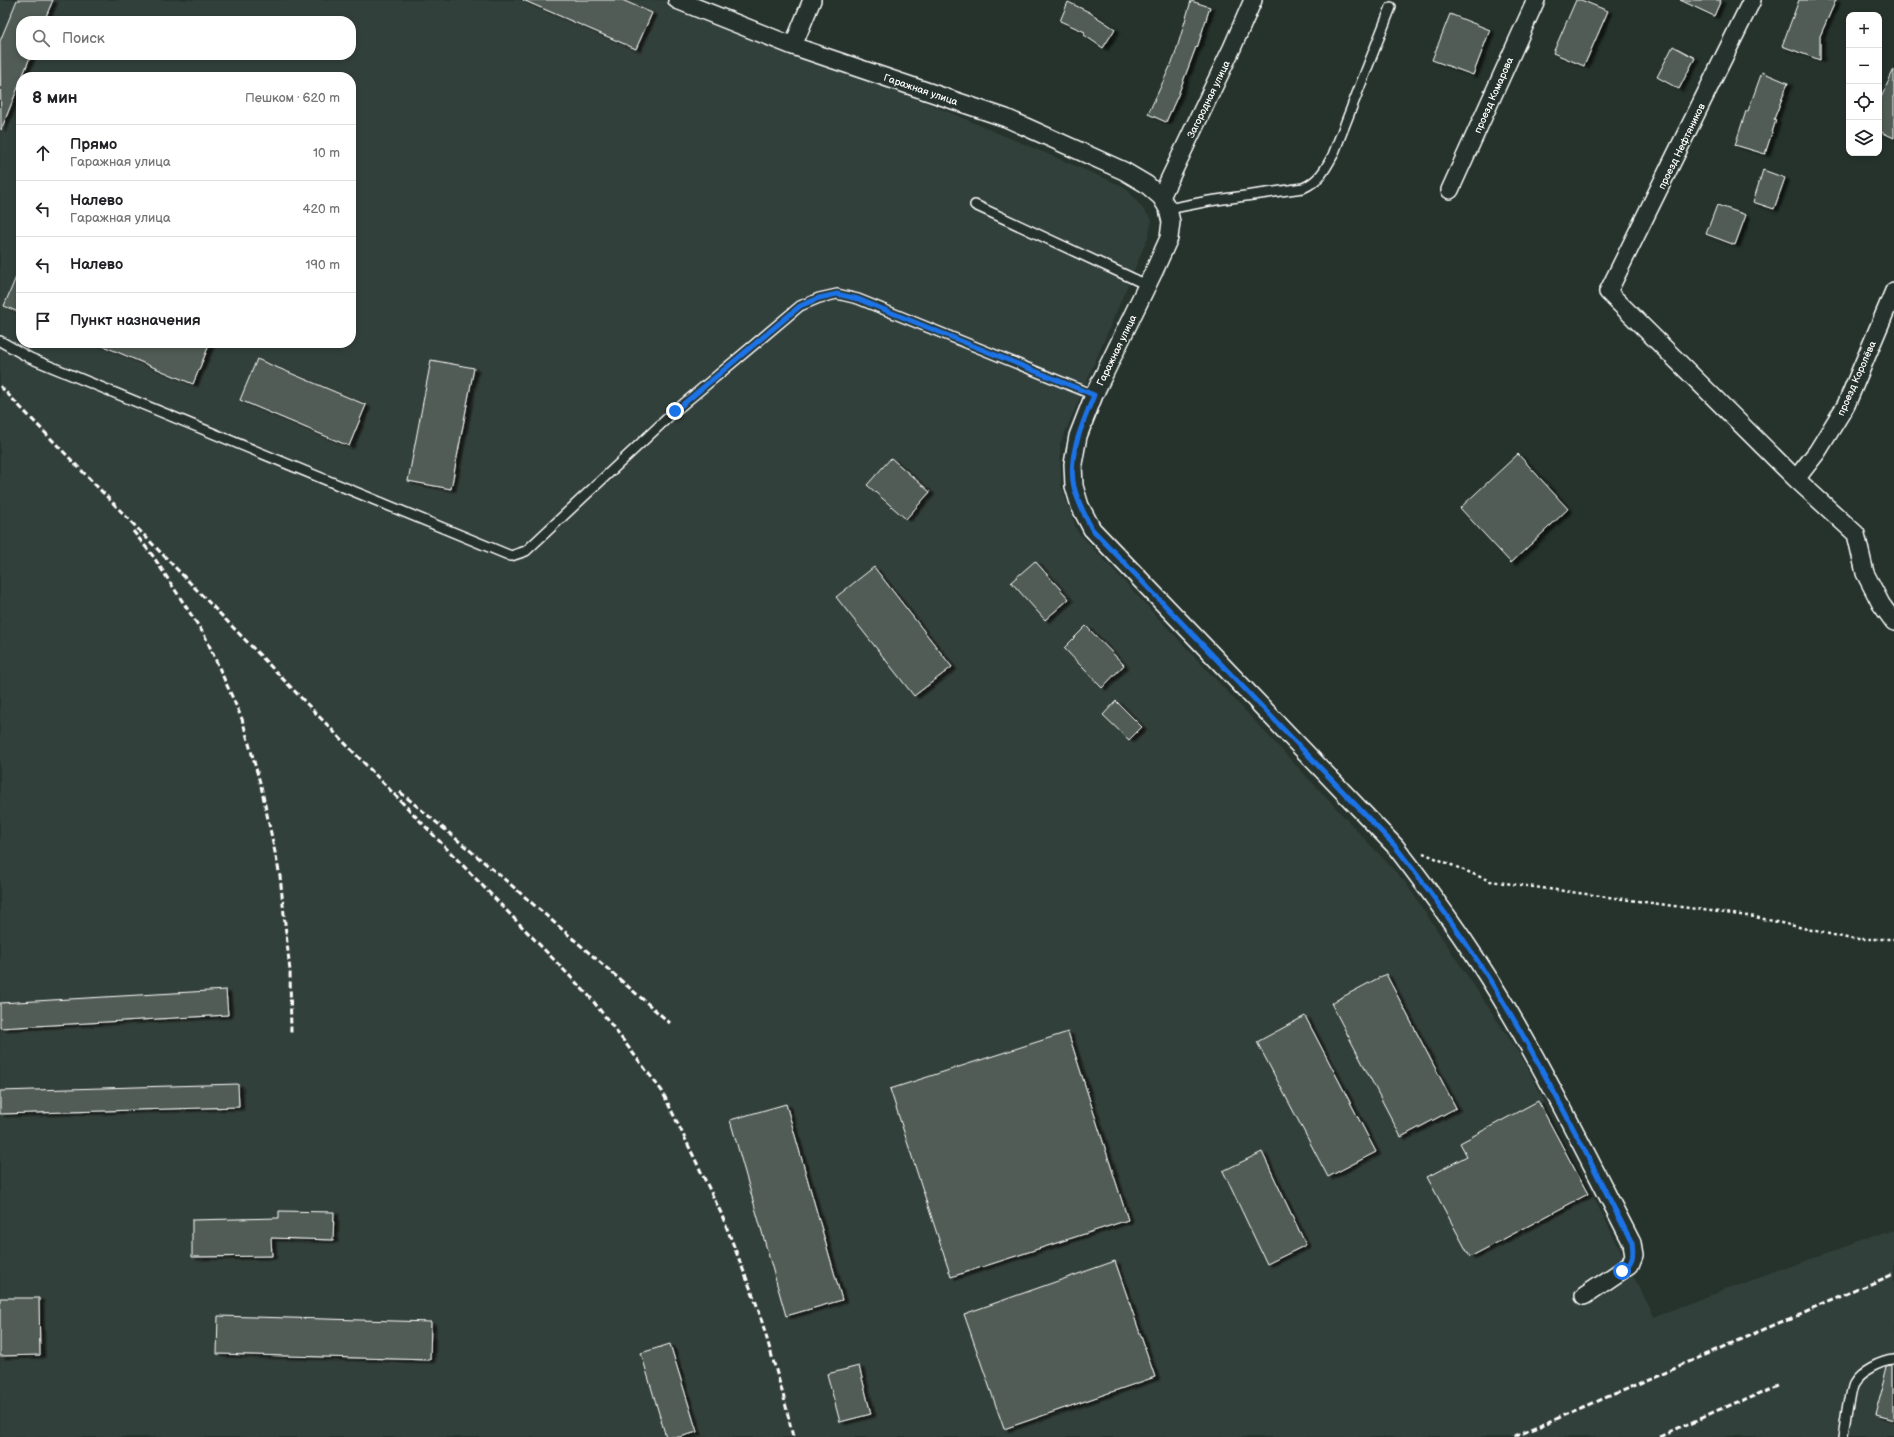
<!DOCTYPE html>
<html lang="ru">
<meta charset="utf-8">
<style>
body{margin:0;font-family:"Balsamiq Sans",sans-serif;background:#f6f6f6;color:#202124}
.controls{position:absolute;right:12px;top:12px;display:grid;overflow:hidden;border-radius:8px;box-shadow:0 2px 6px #0003}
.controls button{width:36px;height:36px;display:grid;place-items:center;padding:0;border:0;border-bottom:1px solid #e0e0e0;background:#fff;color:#202124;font:20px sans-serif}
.stop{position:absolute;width:12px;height:12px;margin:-9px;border:3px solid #1a73e8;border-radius:50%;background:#fff}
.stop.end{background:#1a73e8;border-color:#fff;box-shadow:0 1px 4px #0008}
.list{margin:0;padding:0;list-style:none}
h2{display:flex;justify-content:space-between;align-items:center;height:52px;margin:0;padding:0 16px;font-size:17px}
h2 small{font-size:13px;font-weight:400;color:#757577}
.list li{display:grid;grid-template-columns:26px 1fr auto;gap:12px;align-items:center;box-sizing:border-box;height:56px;padding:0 16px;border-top:1px solid #e0e0e0}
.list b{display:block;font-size:15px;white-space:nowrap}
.list p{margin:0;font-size:13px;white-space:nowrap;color:#757577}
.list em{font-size:13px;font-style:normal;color:#757577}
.icon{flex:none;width:22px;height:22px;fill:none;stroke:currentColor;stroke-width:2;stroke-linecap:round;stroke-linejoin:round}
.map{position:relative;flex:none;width:1894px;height:1437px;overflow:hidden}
.search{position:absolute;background:#fff;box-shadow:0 2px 6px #0003;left:16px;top:16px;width:340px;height:44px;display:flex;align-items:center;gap:10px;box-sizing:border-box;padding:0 14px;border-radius:16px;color:#757577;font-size:15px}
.panel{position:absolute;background:#fff;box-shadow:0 2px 6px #0003;left:16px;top:72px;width:340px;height:276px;border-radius:16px}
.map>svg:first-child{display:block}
</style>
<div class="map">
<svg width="1894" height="1437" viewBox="0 0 1894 1437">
<defs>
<filter id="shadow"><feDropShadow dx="4.5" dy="2.5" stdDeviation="1" flood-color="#0009"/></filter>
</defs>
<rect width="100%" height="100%" fill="#26332d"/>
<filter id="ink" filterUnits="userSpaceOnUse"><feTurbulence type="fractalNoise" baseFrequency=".025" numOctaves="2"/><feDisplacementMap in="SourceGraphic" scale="8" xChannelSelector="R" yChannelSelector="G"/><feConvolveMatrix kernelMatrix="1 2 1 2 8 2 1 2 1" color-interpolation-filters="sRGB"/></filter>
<g filter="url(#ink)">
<!-- built -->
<path fill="#333f3a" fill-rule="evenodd" d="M0 0H702L793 46 1125 187 1152 220 1148 237 1060 444 1061 485 1077 531 1405 882 1524 1061 1654 1316 1894 1229V1437H0ZM21 21H351V55H21ZM21 77H351V343H21Z"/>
<!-- building -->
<path fill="#515c57" stroke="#fff" filter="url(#shadow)" d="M17 0H53L44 21H21V55H31L1 130 0 41Z
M523 0H622L652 13 636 49Z
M1576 0H1581L1608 11 1584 66 1553 53Z
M1680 0H1721L1714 16Z
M1799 0H1836L1820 36V60L1782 46Z
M1191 1 1210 7 1197 48 1196 47 1178 95 1166 122 1148 114 1174 58Z
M1068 2 1089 12 1115 29 1103 48 1084 35 1085 32 1060 21Z
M1450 14 1490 30 1473 75 1432 60Z
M1673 46 1695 58 1679 89 1657 77Z
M1894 69V138L1879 131V102Z
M1762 72 1788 83 1774 119 1776 120 1765 154 1735 145 1746 111H1748Z
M1763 170 1785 178 1774 209 1753 202Z
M1717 205 1746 215 1735 245 1706 234Z
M21 265V313L4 306Z
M96 343H210L193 384Z
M257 359 366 405 349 446 240 400Z
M431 360 474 368 451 489 408 481Z
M1518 454 1568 509 1511 563 1460 508Z
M891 458 930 492 906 519 867 485Z
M1035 561 1069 599 1045 620 1011 582Z
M874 567 952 667 914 696 836 597Z
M1086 626 1124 665 1102 688 1064 648Z
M1116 701 1142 727 1129 740 1103 715Z
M1386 974 1456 1108 1401 1137 1331 1003Z
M226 990 228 1015 0 1028V1003Z
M1305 1016 1376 1152 1328 1177 1257 1042Z
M1068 1032 1128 1220 951 1277 890 1089Z
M238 1084 239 1107 0 1114V1091Z
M1538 1101 1588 1194 1470 1257 1427 1177 1467 1156 1460 1143Z
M786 1104 842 1300 786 1316 730 1120Z
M1262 1152 1306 1245 1267 1264 1223 1171Z
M279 1211 334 1212 333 1240 271 1238 272 1256 192 1257V1220L279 1218Z
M1115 1261 1155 1377 1004 1429 964 1314Z
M0 1298H39L40 1355 0 1356Z
M218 1316 431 1322 430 1360 217 1354Z
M670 1344 697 1432 680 1437H666L641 1353Z
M1894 1365V1420L1875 1415 1888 1366Z
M859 1366 871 1414 840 1422 827 1374Z"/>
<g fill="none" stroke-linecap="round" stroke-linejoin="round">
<!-- lane casing -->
<g stroke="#fff" stroke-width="12">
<path id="lane" d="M975 205 1147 285
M1168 209 1209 201 1303 188C1319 181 1325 170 1333 155L1391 7
M0 341 30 358 511 556 526 551 675 411 800 306 819 298 837 294 858 299 1094 395
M1844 1437C1846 1427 1850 1388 1854 1382 1861 1370 1881 1360 1894 1359"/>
</g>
<!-- street casing -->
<g stroke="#fff" stroke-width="20">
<path id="street" d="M677 0 793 46 1006 118 1124 171 1146 184 1161 197 1168 209 1171 222 1169 238 1155 269 1094 395 1078 436 1073 464 1074 486 1080 506 1092 529 1395 846C1441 905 1485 968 1522 1034 1561 1102 1596 1173 1632 1243L1634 1255 1630 1265 1584 1296
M1752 0 1608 292 1796 479 1856 534 1865 573 1881 604 1894 622
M793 46 812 0
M1450 190 1536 0
M1161 197 1232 48 1253 0
M1796 479 1817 452 1846 405 1894 291"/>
</g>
<!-- path -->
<path stroke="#fff" stroke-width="2.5" stroke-dasharray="3 3" stroke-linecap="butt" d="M1423 853 1490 881 1755 917 1851 939H1894"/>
<!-- lane -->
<use href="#lane" stroke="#26332d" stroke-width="9"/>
<!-- street -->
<use href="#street" stroke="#26332d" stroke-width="17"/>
<!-- rail -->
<path stroke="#fff" stroke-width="3" stroke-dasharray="6 3" stroke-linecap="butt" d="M0 386 590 997 662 1091 721 1213 758 1308 784 1398 793 1437
M133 531 153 556 205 636 242 719 261 786 280 876 290 971 291 1035
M400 792 503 878 670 1023
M1514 1437 1894 1274
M1659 1437 1782 1383"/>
</g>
</g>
<g fill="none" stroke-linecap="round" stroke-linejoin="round" filter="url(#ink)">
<!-- route -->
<path stroke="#1a73e8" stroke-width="5" d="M675 411 800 306 819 298 837 294 858 299 1094 395C1083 423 1067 456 1074 487 1078 502 1085 516 1092 529L1395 846C1441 905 1485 968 1522 1034 1561 1102 1596 1173 1632 1243 1634 1256 1633 1263 1622 1271"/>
</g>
<g text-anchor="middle" stroke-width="3" stroke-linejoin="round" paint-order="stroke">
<!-- street labels -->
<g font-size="10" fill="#fff" stroke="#26332d">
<text transform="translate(921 89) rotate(19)" y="4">Гаражная улица</text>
<text transform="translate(1493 95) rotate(-66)" y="4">проезд Комарова</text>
<text transform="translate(1208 99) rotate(-64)" y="4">Загородная улица</text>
<text transform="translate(1681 146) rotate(-64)" y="4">проезд Нефтяников</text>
<text transform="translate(1116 350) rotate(-64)" y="4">Гаражная улица</text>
<text transform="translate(1856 378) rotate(-66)" y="4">проезд Королёва</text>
</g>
</g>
</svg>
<div class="controls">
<button>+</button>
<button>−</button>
<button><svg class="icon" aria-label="locate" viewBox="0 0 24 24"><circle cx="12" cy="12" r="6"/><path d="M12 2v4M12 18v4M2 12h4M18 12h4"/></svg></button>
<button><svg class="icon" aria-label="layers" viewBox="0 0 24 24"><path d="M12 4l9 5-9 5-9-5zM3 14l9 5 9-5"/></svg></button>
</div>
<div class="stop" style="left:1622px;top:1271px"></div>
<div class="stop end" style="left:675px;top:411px"></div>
<div class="search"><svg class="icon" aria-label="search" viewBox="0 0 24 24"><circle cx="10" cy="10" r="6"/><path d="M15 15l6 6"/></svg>Поиск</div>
<section class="panel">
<h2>8 мин<small>Пешком · 620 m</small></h2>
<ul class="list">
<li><svg class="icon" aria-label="ahead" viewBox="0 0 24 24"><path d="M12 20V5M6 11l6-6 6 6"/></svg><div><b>Прямо</b><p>Гаражная улица</p></div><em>10 m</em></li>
<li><svg class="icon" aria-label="left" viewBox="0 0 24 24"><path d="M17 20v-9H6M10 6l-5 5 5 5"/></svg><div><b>Налево</b><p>Гаражная улица</p></div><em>420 m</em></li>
<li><svg class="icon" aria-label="left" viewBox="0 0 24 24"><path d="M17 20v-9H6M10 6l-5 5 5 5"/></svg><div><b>Налево</b></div><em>190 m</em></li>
<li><svg class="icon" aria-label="arrive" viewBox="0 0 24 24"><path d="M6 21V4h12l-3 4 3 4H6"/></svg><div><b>Пункт назначения</b></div></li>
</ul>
</section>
</div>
